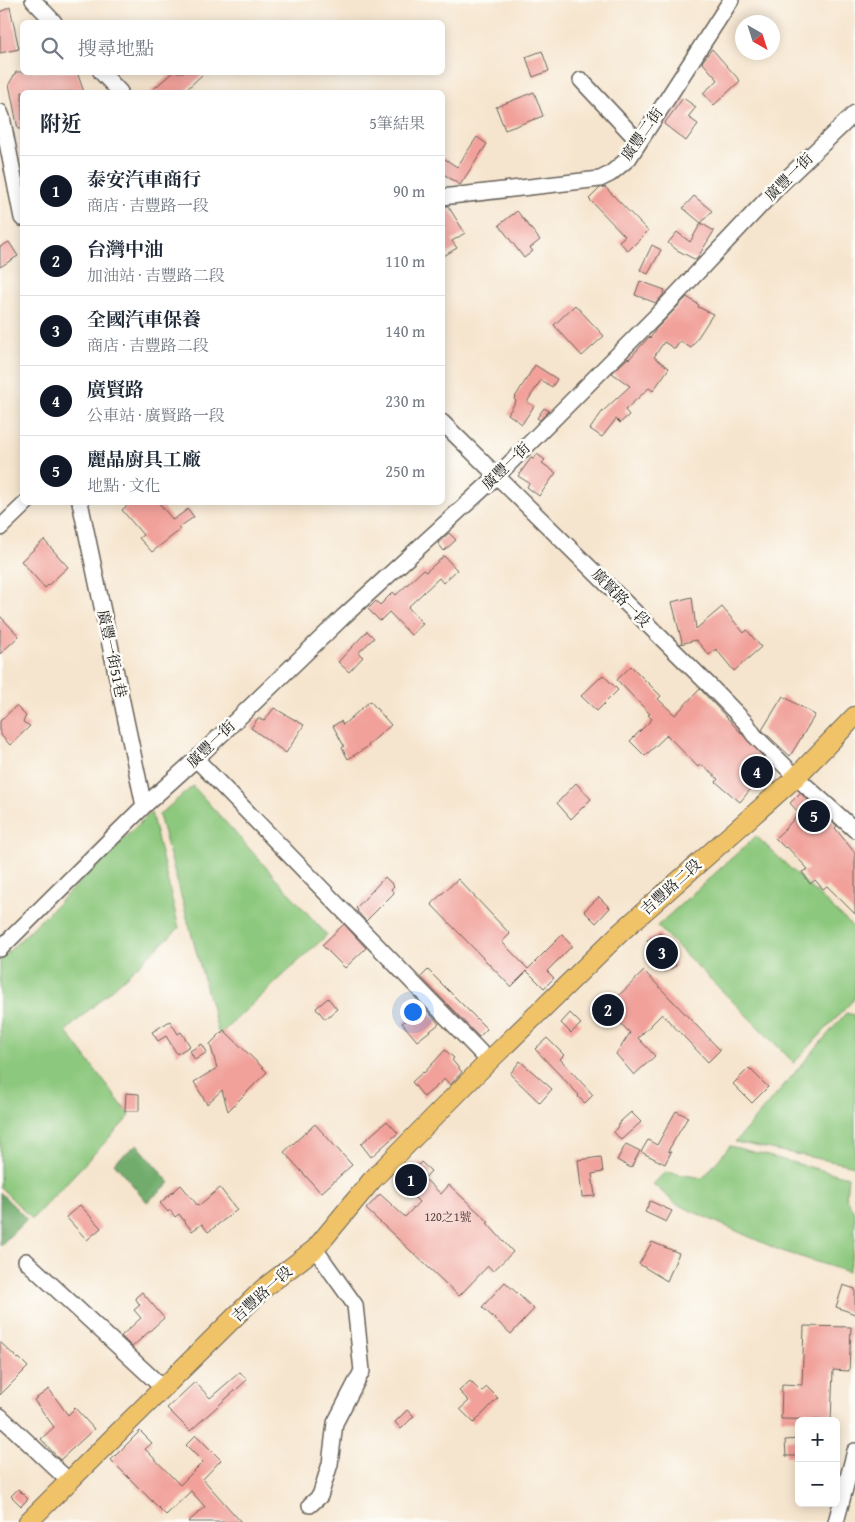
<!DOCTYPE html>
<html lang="zh-TW">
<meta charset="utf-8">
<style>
body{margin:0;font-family:"Gentium Book Plus","Noto Serif TC",serif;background:#f2f2f3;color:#1f2937}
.controls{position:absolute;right:15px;bottom:15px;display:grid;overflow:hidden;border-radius:8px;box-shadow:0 2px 12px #0003}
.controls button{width:45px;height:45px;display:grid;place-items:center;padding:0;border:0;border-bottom:1px solid #e0e1e3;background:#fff;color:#1f2937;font:25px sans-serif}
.compass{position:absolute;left:735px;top:15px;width:45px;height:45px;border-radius:50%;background:#fff;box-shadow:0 2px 12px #0003;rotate:141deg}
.you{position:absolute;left:412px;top:1011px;width:18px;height:18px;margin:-12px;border:4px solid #fff;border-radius:50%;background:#1a73e8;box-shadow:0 0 0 8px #1a73e833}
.badge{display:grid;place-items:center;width:32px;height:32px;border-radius:50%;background:#111827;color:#fff;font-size:16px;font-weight:700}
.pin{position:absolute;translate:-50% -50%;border:2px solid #fff;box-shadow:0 1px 5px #0006}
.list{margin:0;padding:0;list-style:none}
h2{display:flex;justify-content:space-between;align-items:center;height:65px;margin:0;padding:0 20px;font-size:21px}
h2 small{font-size:16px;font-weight:400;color:#747a83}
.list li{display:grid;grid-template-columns:32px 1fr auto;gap:15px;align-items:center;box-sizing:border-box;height:70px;padding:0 20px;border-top:1px solid #e0e1e3}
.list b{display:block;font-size:19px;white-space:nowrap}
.list p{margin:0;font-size:16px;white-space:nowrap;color:#747a83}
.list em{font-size:16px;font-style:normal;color:#747a83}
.icon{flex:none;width:28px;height:28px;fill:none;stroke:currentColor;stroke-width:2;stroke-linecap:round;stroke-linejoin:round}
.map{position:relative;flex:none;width:855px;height:1522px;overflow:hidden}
.search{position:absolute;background:#fff;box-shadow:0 2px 12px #0003;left:20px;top:20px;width:425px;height:55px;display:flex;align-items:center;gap:12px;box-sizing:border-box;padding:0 18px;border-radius:8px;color:#747a83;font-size:19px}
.panel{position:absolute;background:#fff;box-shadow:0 2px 12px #0003;left:20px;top:90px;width:425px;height:415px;border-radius:8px}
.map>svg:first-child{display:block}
</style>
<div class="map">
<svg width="855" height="1522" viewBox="0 0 855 1522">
<rect width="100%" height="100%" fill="#fdfcf7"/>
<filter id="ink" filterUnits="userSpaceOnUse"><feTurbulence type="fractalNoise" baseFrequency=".02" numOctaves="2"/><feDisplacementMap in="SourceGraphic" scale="10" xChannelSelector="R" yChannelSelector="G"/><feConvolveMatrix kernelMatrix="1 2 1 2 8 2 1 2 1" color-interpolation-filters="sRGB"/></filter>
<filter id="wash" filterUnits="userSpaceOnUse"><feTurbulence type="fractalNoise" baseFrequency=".0096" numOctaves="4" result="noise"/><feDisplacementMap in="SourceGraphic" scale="20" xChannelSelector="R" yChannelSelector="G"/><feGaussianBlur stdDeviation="1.12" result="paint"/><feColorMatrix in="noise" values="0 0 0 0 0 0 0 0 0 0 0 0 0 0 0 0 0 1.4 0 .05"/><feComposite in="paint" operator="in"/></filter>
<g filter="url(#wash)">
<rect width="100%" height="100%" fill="#f6e5ce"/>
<!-- green -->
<path fill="#8cc87d" stroke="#54724c" d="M193 786 327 935 219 1035 159 815Z
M151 812 179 928 66 1031 130 1116 32 1219 0 1187V960Z
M756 836 855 929V998L794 1063 657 926Z
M846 1013 855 1015V1166L735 1142Z
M730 1146 848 1177 846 1198 855 1213V1242L848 1272 779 1250 676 1204 653 1184 665 1172 703 1178Z"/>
<!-- forest -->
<path fill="#71ac6c" stroke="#466444" d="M137 1144 170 1183 147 1202 114 1163Z
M0 1192 27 1219 0 1246Z"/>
<g id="blocks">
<!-- building -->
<path fill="#f1a09a" d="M10 7 19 49 0 53V12Z
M712 49 740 81 714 105 703 93 718 80 702 62Z
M542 51 549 71 533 77 526 57Z
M16 72H77L84 92H22V129H18L9 84Z
M173 72H205L184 92H150Z
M534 92 543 116 505 130 496 107Z
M683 98 696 107 688 117 698 124 686 141 664 124Z
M477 137 487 144 460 185 442 173V157L457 167Z
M605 187 648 231 628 251 619 241 625 236 589 199 600 188Z
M694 196 712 211 701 223 683 208Z
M442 206H448L465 233 452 241 457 248 442 257Z
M517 211 540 240 530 248 533 251 524 258 499 225Z
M701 223 714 231 696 260 677 250 668 243 677 232 690 242Z
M9 242 18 256 0 267V247Z
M652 245 661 250 648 274 640 270Z
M640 281 665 290 663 295 656 303 635 295Z
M687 297 699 305 698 307 713 314 691 348 680 341 675 349 664 342 654 357 669 368 653 391 649 388 625 410 629 415 620 423 616 419 602 437 590 429 602 412 630 386 612 373 628 358 629 359 649 337 650 338 656 329Z
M575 305 604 336 582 356 554 325Z
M535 365 557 379 552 387 541 380 527 402 534 406 522 424 508 414 516 401 514 399Z
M544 408 549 411 540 420 537 418Z
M537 454 545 460 542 463 556 473 539 496 527 487 529 483 518 476 531 458 534 459Z
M131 502H158L173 520 188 509 194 517 178 528 180 530 152 552 139 538 143 535 122 510Z
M449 533 456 540 444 551 438 543Z
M44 540 68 567 45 588 21 561Z
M444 556 457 570 443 583 439 578 408 607 423 624 411 635 389 612 380 621 368 609 376 601 380 605 393 592 396 595 423 570 426 572Z
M692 597 696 629 722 607 744 633 747 630 761 647 734 671 716 649 709 655 696 640 680 644 682 642 672 602Z
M0 616 19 636 0 654Z
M367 631 374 638 358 653 363 657 349 672 338 662Z
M631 666 661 696 658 699 675 715 700 689 770 764 751 782 755 784 740 802 716 782 718 779 701 764 698 767 667 735 645 756 630 741 652 719 648 715 650 714 617 680Z
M603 675 618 690 597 711 581 696Z
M783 696 815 715 790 756 762 730Z
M370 701 391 725 368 745 369 746 348 759 342 748 344 746 333 726 341 721 343 725Z
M16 706 26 716 23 722 30 726 10 745 0 734V721Z
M274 708 304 725 286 753 251 728 258 718 264 721Z
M576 783 591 799 571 819 557 803Z
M800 793 837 826 835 828 855 853V914L827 886 823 889 815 880 810 884 802 872 808 869 787 847 785 848 775 838 785 829 799 813 790 803Z
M385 877 394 886 391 889 394 893 366 921 357 911 358 910 356 908Z
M458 879 510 934 502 942 528 969 562 935 572 946 547 971 554 978 544 988 527 971 511 987 431 904Z
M599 897 610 908 596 923 584 911Z
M344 924 366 948 345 968 322 945Z
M660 933 676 966 664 972 647 940Z
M428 970 487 1029 479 1037 421 977Z
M644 971 720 1050 708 1062 662 1014 638 1038 655 1056 634 1075 616 1054 630 1033 606 1008Z
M328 998 337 1009 325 1019 316 1008Z
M424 1007 439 1024 417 1041 402 1023Z
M570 1013 581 1024 571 1033 561 1023Z
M170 1021 178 1034 181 1032 190 1046 177 1054 166 1036 158 1041 152 1032Z
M224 1030 267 1072 228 1111 222 1090 207 1104 194 1082 217 1068 210 1044Z
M547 1038 564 1055 560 1059 593 1095 585 1103 578 1097 579 1095 535 1049Z
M202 1044 207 1052 195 1060 190 1051Z
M445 1050 454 1058 452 1060 462 1072 450 1085 445 1079 424 1097 412 1082 423 1072 424 1073Z
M520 1061 552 1089 540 1103 510 1074Z
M749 1068 768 1087 752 1103 733 1084Z
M126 1093 139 1094V1111H125Z
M676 1111 688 1117 668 1151 671 1152 665 1164 641 1152 648 1140 657 1145Z
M631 1112 641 1122 621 1140 614 1132 621 1121Z
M387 1121 398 1133 371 1157 361 1144Z
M315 1124 352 1165 321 1193 284 1152Z
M626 1144 640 1151 631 1168 617 1160Z
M601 1157 603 1172 592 1174 595 1196 582 1197 578 1160Z
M421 1162 431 1171 420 1183 410 1174Z
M426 1180 441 1194 449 1185 489 1222 487 1223 513 1252 493 1271 488 1266 459 1296 366 1209 380 1194 405 1217 419 1202 412 1195Z
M181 1185 198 1206 220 1188 237 1210 208 1232 202 1224 192 1231 179 1214 175 1217 170 1210 168 1212 160 1203Z
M650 1201 672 1211 666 1222 645 1212Z
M80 1205 101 1228 87 1240 66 1217Z
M652 1242 679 1253 667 1281 639 1264Z
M505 1282 534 1309 511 1334 482 1307Z
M843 1285 855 1289V1314L836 1307Z
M142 1292 164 1318 132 1347 121 1336 141 1318 134 1310 140 1305 135 1298Z
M804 1326 851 1327 849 1371 833 1370 831 1420 781 1419 782 1384 802 1385Z
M0 1342 18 1359 19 1358 28 1367 0 1395Z
M240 1372 247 1380 190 1431 167 1408 195 1382 210 1398Z
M470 1381 481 1392 487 1387 498 1398 474 1423 460 1409 469 1401 459 1391Z
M49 1389 68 1415 75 1408 94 1429 60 1460 41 1439 54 1427 34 1400Z
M407 1410 414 1416 401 1429 395 1422Z
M140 1431 152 1443 145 1449 180 1485 203 1462 186 1445 196 1435 221 1460 203 1479 241 1522H188L205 1507 191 1491 166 1515 111 1460Z
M799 1439V1456H786L785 1440Z
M18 1489 28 1499 21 1506 11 1496Z"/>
</g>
</g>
<g filter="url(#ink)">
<use href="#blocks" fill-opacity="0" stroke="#68625a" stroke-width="1"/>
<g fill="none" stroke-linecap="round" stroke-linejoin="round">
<!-- minor casing -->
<g stroke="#68625a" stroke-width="18">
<path id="minor" d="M33 0 54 22
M101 72 120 92
M581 80 639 142
M0 112 2 117 22 218
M442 197 600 179 610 174 629 158 731 0
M442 422 708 684 746 723 754 735 796 777 855 830
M80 502 144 806
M0 528 27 502
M196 759 489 1061
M0 949 144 806 196 759 343 617 497 476 657 315 781 184 855 113
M26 1261 163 1388
M0 1416 69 1481
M310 1505 320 1496 330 1464 335 1423 362 1371 355 1305 315 1249
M836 1522 855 1451"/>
</g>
<!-- major casing -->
<g stroke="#68625a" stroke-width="21">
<path id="major" d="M28 1522 264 1288 315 1249 372 1180 489 1061 621 932 796 777 855 716"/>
</g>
<!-- minor -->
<use href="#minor" stroke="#fff" stroke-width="15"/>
<!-- major -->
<use href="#major" stroke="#f0c369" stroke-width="19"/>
</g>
</g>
<g text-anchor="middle" stroke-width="5" stroke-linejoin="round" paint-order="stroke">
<!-- number labels -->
<g font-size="12" fill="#513d3c">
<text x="448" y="1221">120之1號</text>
</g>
<!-- street labels -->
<g font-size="15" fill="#1c1c1c" stroke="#fdfcf7">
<text transform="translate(642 134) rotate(-55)" y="5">廣豐二街</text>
<text transform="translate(789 177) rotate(-45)" y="5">廣豐一街</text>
<text transform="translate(506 466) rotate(-44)" y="5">廣豐一街</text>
<text transform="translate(621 598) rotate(45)" y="5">廣賢路一段</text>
<text transform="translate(112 654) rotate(78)" y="5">廣豐一街51巷</text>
<text transform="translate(211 744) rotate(-44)" y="5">廣豐一街</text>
<text transform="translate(671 887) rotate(-42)" y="5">吉豐路二段</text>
<text transform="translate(262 1294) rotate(-42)" y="5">吉豐路一段</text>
</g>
</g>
</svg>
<div class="controls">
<button>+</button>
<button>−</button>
</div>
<svg class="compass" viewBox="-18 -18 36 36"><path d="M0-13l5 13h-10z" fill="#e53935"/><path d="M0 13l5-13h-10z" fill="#747a83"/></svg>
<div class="you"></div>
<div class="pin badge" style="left:411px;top:1180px">1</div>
<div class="pin badge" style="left:608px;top:1010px">2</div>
<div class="pin badge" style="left:662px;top:953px">3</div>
<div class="pin badge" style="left:757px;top:772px">4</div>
<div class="pin badge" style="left:814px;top:816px">5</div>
<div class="search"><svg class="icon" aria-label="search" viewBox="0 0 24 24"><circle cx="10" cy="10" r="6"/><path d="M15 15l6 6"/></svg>搜尋地點</div>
<section class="panel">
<h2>附近<small>5筆結果</small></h2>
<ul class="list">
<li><span class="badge">1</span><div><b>泰安汽車商行</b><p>商店 · 吉豐路一段</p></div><em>90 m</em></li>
<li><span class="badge">2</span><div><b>台灣中油</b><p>加油站 · 吉豐路二段</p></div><em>110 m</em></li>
<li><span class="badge">3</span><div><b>全國汽車保養</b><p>商店 · 吉豐路二段</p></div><em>140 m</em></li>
<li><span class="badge">4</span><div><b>廣賢路</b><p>公車站 · 廣賢路一段</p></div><em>230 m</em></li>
<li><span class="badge">5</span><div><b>麗晶廚具工廠</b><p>地點 · 文化</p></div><em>250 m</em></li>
</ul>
</section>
</div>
